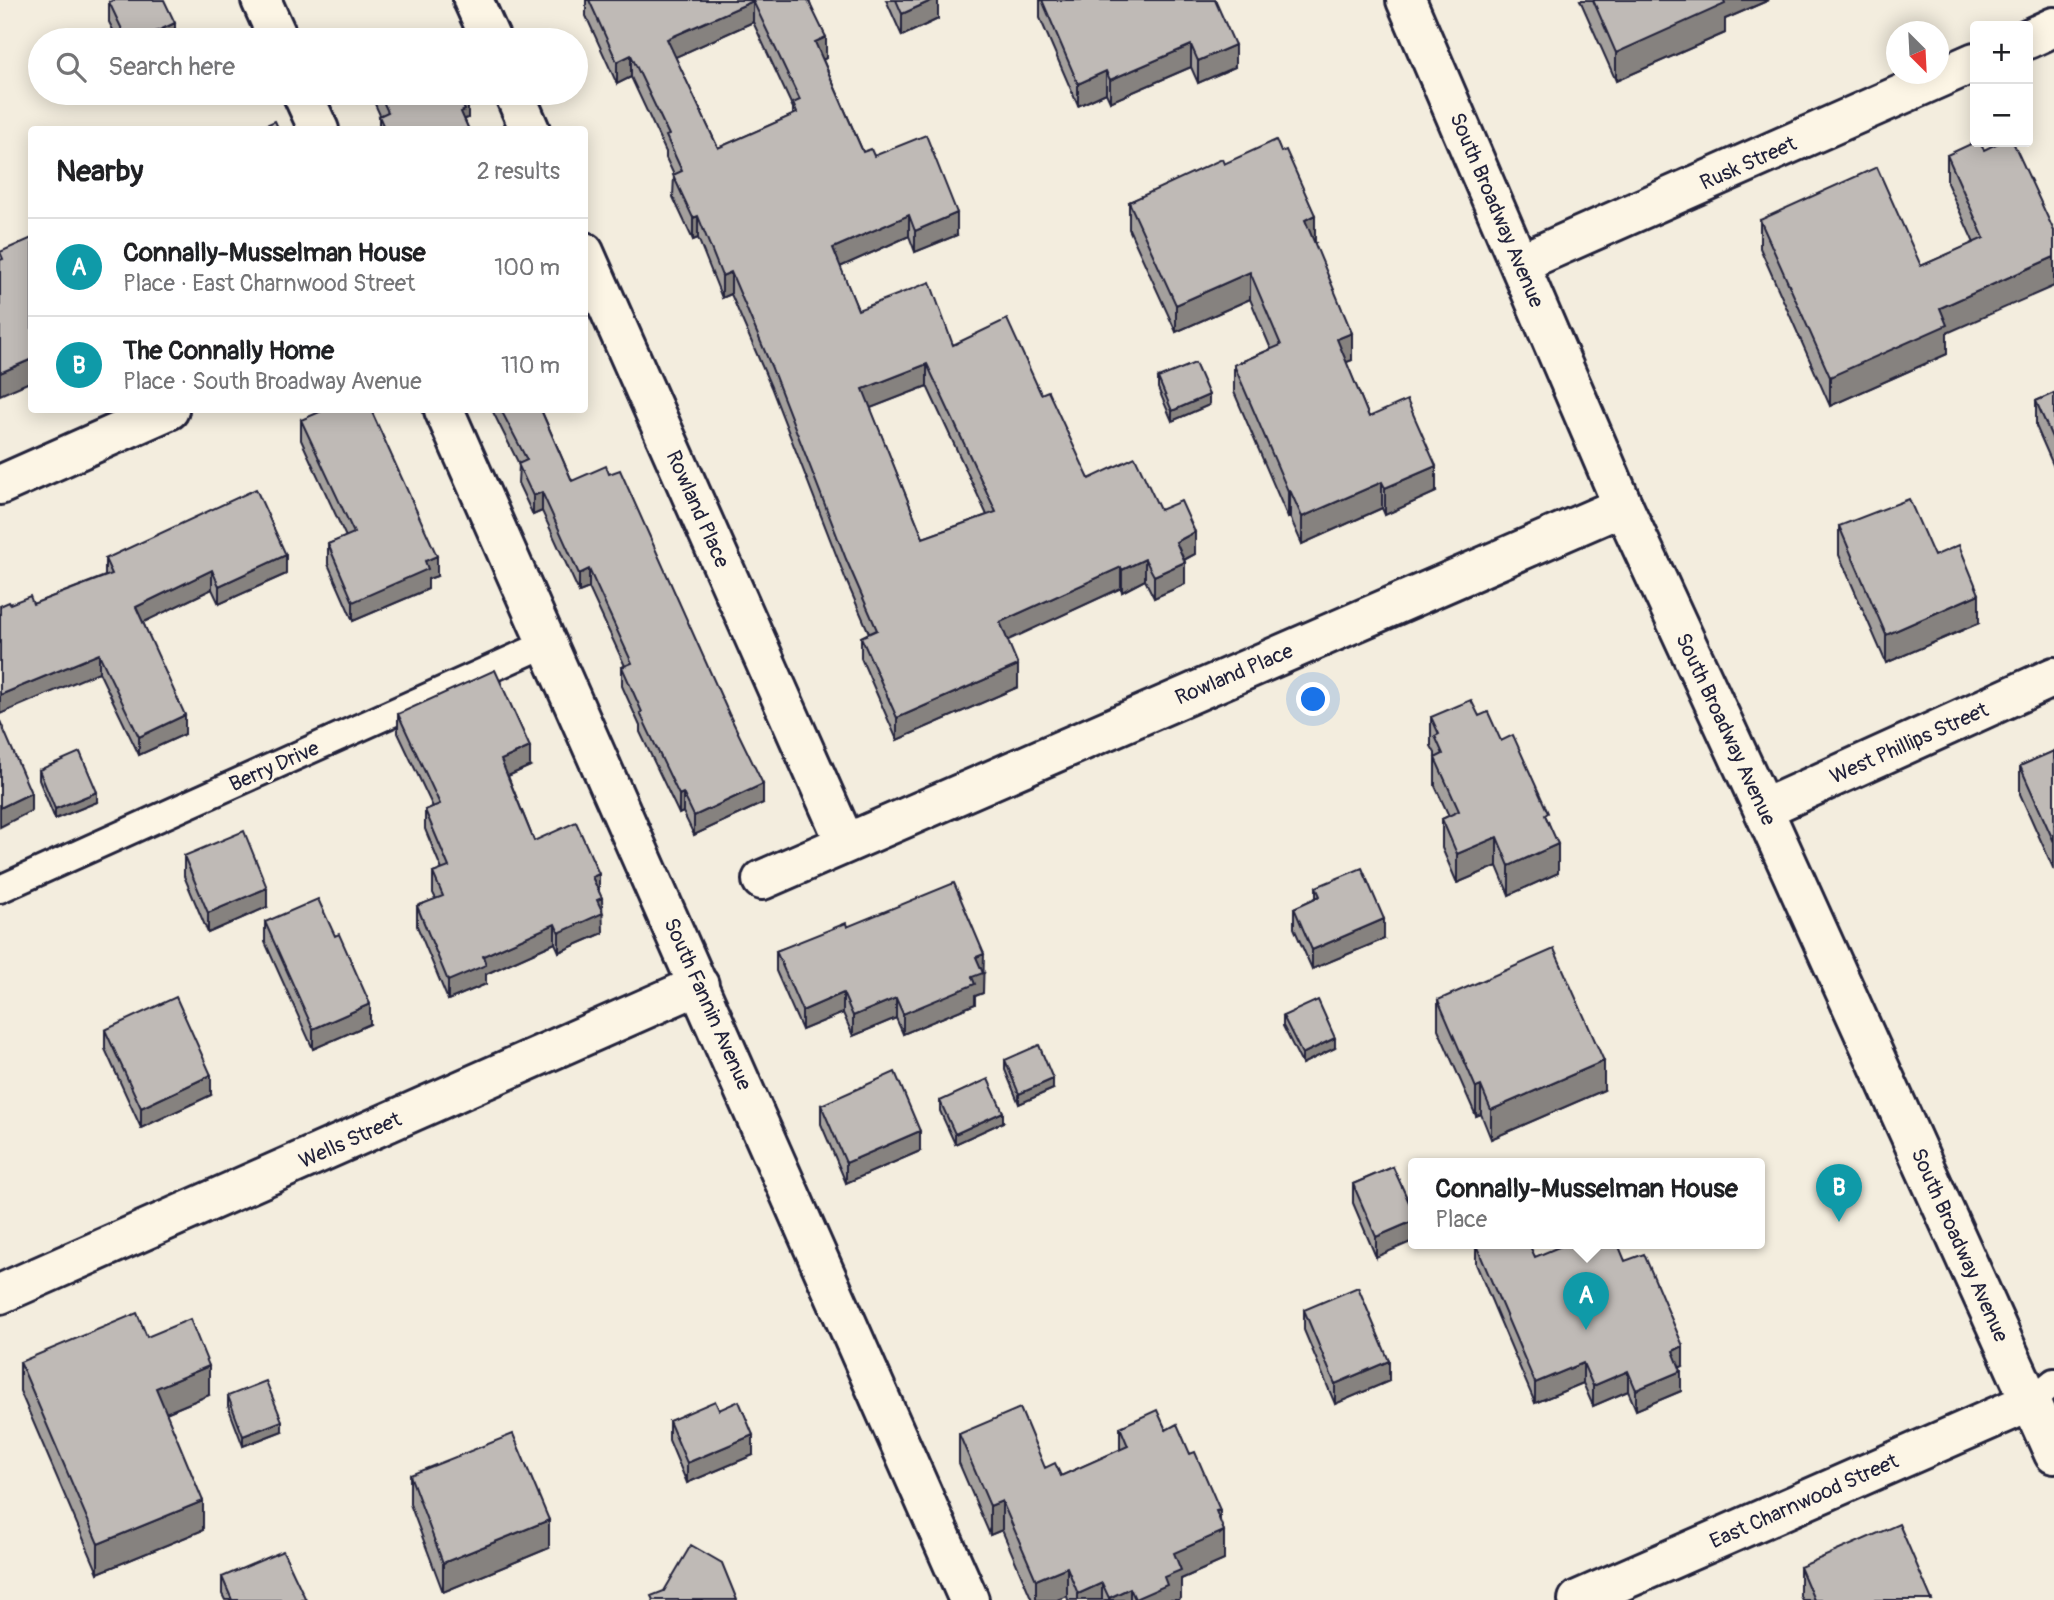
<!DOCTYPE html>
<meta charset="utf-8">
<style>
body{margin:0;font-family:Pangolin,sans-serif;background:#f2f2f2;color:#202124}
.controls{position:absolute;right:21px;top:21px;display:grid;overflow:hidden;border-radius:7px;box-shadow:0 4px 18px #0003}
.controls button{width:63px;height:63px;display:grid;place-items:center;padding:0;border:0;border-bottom:2px solid #e0e0e0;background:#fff;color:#202124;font:35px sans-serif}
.compass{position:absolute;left:1886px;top:21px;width:63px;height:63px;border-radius:50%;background:#fff;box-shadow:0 4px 18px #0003;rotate:156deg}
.you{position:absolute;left:1314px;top:700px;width:24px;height:24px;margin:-18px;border:5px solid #fff;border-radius:50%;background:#1a73e8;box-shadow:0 0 0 10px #1a73e833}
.badge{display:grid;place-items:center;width:46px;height:46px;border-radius:50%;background:#7c3aed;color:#fff;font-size:23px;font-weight:700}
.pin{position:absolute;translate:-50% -58px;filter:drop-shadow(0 2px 4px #0008)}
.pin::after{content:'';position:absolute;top:37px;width:24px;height:21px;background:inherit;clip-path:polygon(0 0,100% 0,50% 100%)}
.popup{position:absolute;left:1408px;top:1158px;width:357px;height:91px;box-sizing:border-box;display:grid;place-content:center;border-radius:7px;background:#fff;filter:drop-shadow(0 2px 5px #0005);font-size:23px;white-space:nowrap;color:#757577}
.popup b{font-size:26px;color:#202124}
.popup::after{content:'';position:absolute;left:50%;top:100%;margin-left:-14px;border:14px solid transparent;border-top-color:#fff}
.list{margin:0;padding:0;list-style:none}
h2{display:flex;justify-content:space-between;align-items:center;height:91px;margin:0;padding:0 28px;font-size:30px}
h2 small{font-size:23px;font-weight:400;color:#757577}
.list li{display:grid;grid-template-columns:46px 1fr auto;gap:21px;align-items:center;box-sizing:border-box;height:98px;padding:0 28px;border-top:2px solid #e0e0e0}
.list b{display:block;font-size:26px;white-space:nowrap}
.list p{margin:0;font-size:23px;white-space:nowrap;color:#757577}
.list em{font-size:23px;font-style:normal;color:#757577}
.icon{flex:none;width:38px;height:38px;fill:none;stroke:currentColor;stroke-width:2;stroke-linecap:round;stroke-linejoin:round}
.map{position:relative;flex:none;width:2054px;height:1600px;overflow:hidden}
.search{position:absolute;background:#fff;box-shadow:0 4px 18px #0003;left:28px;top:28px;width:560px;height:77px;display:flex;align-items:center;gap:18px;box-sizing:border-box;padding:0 24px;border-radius:38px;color:#757577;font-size:26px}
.panel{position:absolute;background:#fff;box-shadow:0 4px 18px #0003;left:28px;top:126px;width:560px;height:287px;border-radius:7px}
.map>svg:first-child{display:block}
</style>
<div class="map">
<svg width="2054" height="1600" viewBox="0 0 2054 1600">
<rect width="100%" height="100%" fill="#f3edde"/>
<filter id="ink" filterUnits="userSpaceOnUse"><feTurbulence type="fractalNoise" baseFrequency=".0143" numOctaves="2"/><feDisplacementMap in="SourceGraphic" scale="14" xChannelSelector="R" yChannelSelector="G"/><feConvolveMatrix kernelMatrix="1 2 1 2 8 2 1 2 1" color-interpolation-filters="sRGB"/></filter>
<g filter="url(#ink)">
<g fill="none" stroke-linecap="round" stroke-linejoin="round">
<!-- lane casing -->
<g stroke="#22223b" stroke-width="32">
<path id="lane" d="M0 889 548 643
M2030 1402 2054 1382"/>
</g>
<!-- street casing -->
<g stroke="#22223b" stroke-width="44">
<path id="street" d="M261 0 279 40
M473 0 491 40
M2028 39 2054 27
M302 93 319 130
M514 93 530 130
M584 252 845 842
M1520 263 1975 62
M444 410 969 1600
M0 485 169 410
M1763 809 2054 677
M762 880 1623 506
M0 1294 699 985
M1578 1600 2030 1402"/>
</g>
<!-- primary casing -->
<g stroke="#22223b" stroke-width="44">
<path id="primary" d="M1406 0 1623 506 1763 809 2054 1454"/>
</g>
<!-- lane -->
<use href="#lane" stroke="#fcf5e5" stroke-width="26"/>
<!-- street -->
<use href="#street" stroke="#fcf5e5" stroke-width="38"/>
<!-- primary -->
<use href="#primary" stroke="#fcf5e5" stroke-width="38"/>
</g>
<!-- wall -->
<path fill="#a4a09d" stroke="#22223b" stroke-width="2" fill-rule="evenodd" d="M586 0H809L826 58 823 60 863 152 874 156 957 235 915 252 909 236 840 267 858 310 953 345 1041 394 1089 479 1160 510 1195 554 1184 560 1185 584 1154 598 1145 580 1122 592 1121 588 1007 640 1018 687 897 740 861 658V637L869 633 846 580 771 387 731 294 722 298 698 238 693 240 673 197 674 175 666 158V152L631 77 617 84 586 16ZM753 22 793 108V115L718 148 675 57ZM927 386 987 515 923 538 870 408Z
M886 0H938V19L902 36Z
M1040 0H1215L1235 67 1198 83 1191 67 1110 102 1106 93 1078 106 1040 18Z
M1580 0H1769L1725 19V33L1616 81Z
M109 2 175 40H118L109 22Z
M370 93H464L468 118 465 119V121L469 130H379V116L380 115Z
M1984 150 2054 231 1947 333V354L1830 406 1760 248V220L1921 266 1974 243 1947 183V155Z
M1224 164 1315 242H1314L1352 360 1346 362 1369 417 1436 492 1385 515 1382 508 1302 544 1290 517 1288 518 1234 392V365L1271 349 1250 299 1176 332 1129 229V202Z
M1158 378 1209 405 1172 421 1158 388Z
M2054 393V467L2036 426V401Z
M492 410H546L542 412 572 481 763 803 694 835 683 812 679 814 640 732V726L622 686V667L625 666 589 588 579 592 542 511 533 515 518 483 519 464Z
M301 420 437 576 428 579V589L353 621 328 564V544L346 537 301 440Z
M1839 526 1934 556 1979 623 1886 663 1839 555Z
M105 559 286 574 219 604 212 589 143 622 185 734 139 755 99 672 10 604H33L105 576Z
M398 714 530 766 508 776 534 841 599 891 603 933 559 952 555 943 486 974V984L448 1000 417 926V906L436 899 433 893V873L442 870 425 829V810L433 807 398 733Z
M1479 716 1501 741 1548 821 1558 873 1509 895 1497 866 1457 883 1442 848V819L1449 816 1435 786V753L1431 746V717Z
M2054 751V870L2020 794V766Z
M39 770 97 802 55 819 39 780Z
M184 856 267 907 208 933 184 876Z
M1316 887 1384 939 1312 969 1294 928V908L1316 898Z
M265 922 370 1024 313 1049 265 942Z
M847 927 984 973 983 974V993L975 996V1004L903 1034 896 1018 853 1036 843 1013 802 1030 776 971V951Z
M1438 1000 1604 1090 1491 1139 1481 1114 1476 1116 1438 1029Z
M1283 1016 1335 1048 1302 1064 1283 1026Z
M105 1030 211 1095 141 1128 105 1049Z
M1005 1060 1053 1089 1019 1104 1005 1070Z
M940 1101 1003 1122 955 1144 940 1111Z
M821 1105 920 1151 846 1183 821 1124Z
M1393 1167 1376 1257 1353 1203V1184Z
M1476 1245 1535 1257 1625 1261 1683 1366 1680 1367 1681 1391 1636 1410 1628 1391 1593 1406 1583 1383 1535 1403 1476 1264Z
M1304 1310 1389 1381 1335 1404 1304 1330Z
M147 1337 209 1395 166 1413 203 1530 98 1573 20 1391V1362Z
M228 1396 282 1431 243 1446 228 1406Z
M719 1410 753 1455 687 1483 669 1440V1421Z
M1120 1427 1166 1430 1190 1454 1220 1520 1224 1560 1181 1579V1598L1178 1600H1068L1067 1596 1057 1600H1032L1002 1530 990 1535 959 1463V1434L1045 1468 1061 1476 1120 1450Z
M410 1475 549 1548 443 1592 410 1504Z
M1800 1567 1932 1600H1802L1800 1596Z
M222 1577 306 1600H225L222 1594Z"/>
<!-- shaded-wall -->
<path fill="#86827f" stroke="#22223b" stroke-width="2" d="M933 0H938V19L902 36V14Z
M1720 0H1769L1725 19V33L1616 81V53Z
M753 1V22L667 61V39Z
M175 23V40H138Z
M826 37V58L815 64V42Z
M1191 45V67L1110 102V80Z
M1235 45V67L1198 83V61Z
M631 55V77L617 84V62Z
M1106 71V93L1078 106V84Z
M468 99V118L465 119V129L461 130V102Z
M957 213V235L915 252V231Z
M909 215V236L833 270V248Z
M1315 215V242L1305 246V220Z
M698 216V238L693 240V218Z
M2054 257V286L1947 333V354L1830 406V377L1940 308Z
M731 272V294L722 298V276Z
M1250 272V299L1176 332V305Z
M1352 333V360L1337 366V339Z
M32 359V381L0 395V373Z
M927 364V386L863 411V389Z
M1209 395V405L1172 421V411Z
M1436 466V492L1385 515V488Z
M1382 482V508L1302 544V517Z
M1290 490V517L1288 518V491Z
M542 492V511L533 515V496Z
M1195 532V554L1176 564V542Z
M286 555V574L219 604V586Z
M437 556V576L428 579V589L353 621V602L425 561Z
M1145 559V580L1122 592V570Z
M1185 562V584L1154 598V576Z
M1121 567V588L1000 644V622Z
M589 569V588L579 592V574Z
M212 570V589L136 626V607Z
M1979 594V623L1886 663V635Z
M99 654V672L0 714V695Z
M1018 665V687L897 740V718Z
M185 715V734L139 755V737Z
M530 747V766L501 779V760Z
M763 784V803L694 835V816Z
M97 792V802L55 819V809Z
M31 793V811L0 827V808Z
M683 793V812L679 814V795Z
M1497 837V866L1457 883V854Z
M1558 844V873L1509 895V866Z
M599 874V893L592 877Z
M267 888V907L208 933V913Z
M602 898 603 933 559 952V933L597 900Z
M1384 919V939L1312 969V950Z
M555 924V943L486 974V984L448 1000V981L483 956Z
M984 954 983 993 975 996V1004L903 1034V1014L972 977 976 957Z
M843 993V1013L802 1030V1011Z
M896 998V1018L853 1036V1016Z
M370 1004V1024L313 1049V1029Z
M1335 1038V1048L1302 1064V1054Z
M1604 1061V1090L1491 1139V1110Z
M211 1075V1095L141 1128V1108Z
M1053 1079V1089L1019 1104V1094Z
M1481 1086V1114L1476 1116V1088Z
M1003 1112V1122L955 1144V1134Z
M920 1131V1151L846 1183V1163Z
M1413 1221V1241L1376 1257V1237Z
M1683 1346V1366L1673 1370V1351Z
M1389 1361V1381L1335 1404V1384Z
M1583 1363V1383L1535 1403V1383Z
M209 1366V1395L156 1417V1388Z
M1628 1371V1391L1593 1406V1386Z
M1681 1371V1391L1636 1410V1390Z
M282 1421V1431L243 1446V1436Z
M753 1435V1455L687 1483V1463Z
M203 1501V1530L98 1573V1544Z
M1002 1501V1530L990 1535V1506Z
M1220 1510V1534L1224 1531V1560L1181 1579V1598L1178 1600H1135V1599L1164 1577 1174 1553 1216 1511Z
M549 1520V1548L443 1592V1563Z
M1067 1567V1596L1057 1600H1036V1580Z
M1102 1583V1600H1078V1594Z
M1130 1588V1600H1109V1598Z"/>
<!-- building -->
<path fill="#bfbab6" stroke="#22223b" stroke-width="2" fill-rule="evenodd" d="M114 0H164L175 23 138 40H127L109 2Z
M589 0H808L826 37 815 42 863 152 871 149 874 156 926 135 957 213 915 231 909 215 833 248 858 310 930 282 953 345 1007 319 1041 394 1048 391 1089 479 1135 457 1160 510 1181 501 1195 532 1176 542 1185 562 1154 576 1145 559 1122 570 1121 567 1000 622 1018 665 897 718 861 637 877 630 846 559 771 366 731 272 722 276 698 216 693 218 673 175 682 171 666 136 669 135 631 55 617 62ZM753 1 800 100 793 103 797 113 718 148 667 39ZM927 364 996 512 923 538 863 389Z
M896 0H933L902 14Z
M1042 0H1215L1235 45 1198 61 1191 45 1110 80 1106 71 1078 84Z
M1593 0H1724L1725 4 1616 53Z
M427 32 431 40H410Z
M379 93H464L468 99 461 102 465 110 461 112 469 130H385L379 116 388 112Z
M275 121 279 130H255Z
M1276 140 1281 152 1286 150 1315 215 1305 220 1352 333 1337 339 1369 417 1407 400 1436 466 1385 488 1382 482 1302 517 1290 490 1288 491 1234 365 1281 345 1250 272 1176 305 1129 202 1222 159 1224 164Z
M1975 142H1979L1984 150 2000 142H2013L2054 231V257L1940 308 1947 325 1830 377 1760 220 1877 167 1921 266 1984 238 1947 155Z
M32 238V359L0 373V260L3 259 0 252Z
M1195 363 1209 395 1172 411 1158 378Z
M2054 393V442L2036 401Z
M324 410H371L437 556 425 561 428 569 353 602 328 544 354 533 301 420Z
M501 410H541L572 481 606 466 609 474 620 470 729 714 763 784 694 816 683 793 679 795 640 713 642 712 622 667 632 663 589 569 579 574 542 492 533 496 518 464 527 460Z
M256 489 286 555 219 586 212 570 136 607 185 715 139 737 99 654 0 695V606L9 602 10 604 30 596 33 604 112 574 105 559Z
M1909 499 1934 556 1959 545 1979 594 1886 635 1839 526Z
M495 670 530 747 501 760 534 841 576 822 599 874 592 877 602 898 597 900 603 913 559 933 555 924 483 956 486 965 448 981 417 906 443 896 433 873 449 867 425 810 440 804 398 714Z
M1471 700 1479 716 1488 712 1501 741 1513 735 1548 813 1545 815 1558 844 1509 866 1497 837 1457 854 1442 819 1459 811 1435 758 1443 754 1435 736 1439 734 1431 717Z
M0 721 31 793 0 808Z
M2054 751V842L2020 766Z
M80 752 97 792 55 809 39 770Z
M244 831 267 888 208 913 184 856Z
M1362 868 1384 919 1312 950 1294 908 1320 896 1316 887Z
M954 883 984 954 976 957 983 973 972 977 975 984 903 1014 896 998 853 1016 843 993 802 1011 776 951 846 923 847 927Z
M318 899 335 936 339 934 370 1004 313 1029 265 922Z
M1554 949 1604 1061 1491 1110 1481 1086 1476 1088 1438 1000Z
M176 997 211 1075 141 1108 105 1030Z
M1318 1000 1335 1038 1302 1054 1283 1016Z
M1039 1045 1053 1079 1019 1094 1005 1060Z
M895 1072 920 1131 846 1163 821 1105Z
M988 1079 1003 1112 955 1134 940 1101Z
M1393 1167 1413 1211V1221L1376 1237 1353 1184Z
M1529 1244 1535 1257 1566 1244H1618L1625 1261 1644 1254 1683 1346 1673 1351 1681 1371 1636 1390 1628 1371 1593 1386 1583 1363 1535 1383 1476 1245Z
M1358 1287 1389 1361 1335 1384 1304 1310Z
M137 1313 147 1337 190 1319 209 1366 156 1388 203 1501 98 1544 20 1362Z
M266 1381 282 1421 243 1436 228 1396Z
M715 1401 719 1410 739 1401 753 1435 687 1463 669 1421Z
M1020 1408 1045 1468 1055 1463 1061 1476 1128 1446 1120 1427 1157 1410 1166 1430 1177 1424 1190 1454 1195 1452 1220 1510 1216 1511 1224 1531 1174 1553 1181 1570 1164 1577 1167 1585 1135 1599 1130 1588 1109 1598 1102 1583 1078 1594 1067 1567 1036 1580 1002 1501 990 1506 959 1434Z
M513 1434 549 1520 443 1563 410 1475Z
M1899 1524 1932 1600H1814L1800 1567Z
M691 1545 722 1563 737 1600H653L651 1596 664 1591Z
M283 1551 306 1600H232L222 1577Z"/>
</g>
<g text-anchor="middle" stroke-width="5" stroke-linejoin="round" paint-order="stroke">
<!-- street labels -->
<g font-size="21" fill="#22223b" stroke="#fcf5e5">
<text transform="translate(1748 163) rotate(-24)" y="7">Rusk Street</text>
<text transform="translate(1497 210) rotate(67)" y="7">South Broadway Avenue</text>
<text transform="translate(698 509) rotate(66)" y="7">Rowland Place</text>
<text transform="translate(1234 674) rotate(-23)" y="7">Rowland Place</text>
<text transform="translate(1726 729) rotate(65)" y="7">South Broadway Avenue</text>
<text transform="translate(1909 743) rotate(-24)" y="7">West Phillips Street</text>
<text transform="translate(274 766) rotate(-24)" y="7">Berry Drive</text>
<text transform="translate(708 1004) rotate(66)" y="7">South Fannin Avenue</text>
<text transform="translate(350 1140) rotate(-24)" y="7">Wells Street</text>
<text transform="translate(1960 1245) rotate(66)" y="7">South Broadway Avenue</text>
<text transform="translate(1804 1501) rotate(-24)" y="7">East Charnwood Street</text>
</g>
</g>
</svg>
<div class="controls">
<button>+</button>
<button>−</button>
</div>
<svg class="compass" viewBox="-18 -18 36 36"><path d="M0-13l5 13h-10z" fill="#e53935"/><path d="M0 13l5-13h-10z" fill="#757577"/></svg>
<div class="you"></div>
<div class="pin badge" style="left:1586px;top:1330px;background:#0f9aa8">A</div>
<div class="popup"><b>Connally-Musselman House</b>Place</div>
<div class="pin badge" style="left:1839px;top:1222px;background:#0f9aa8">B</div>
<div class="search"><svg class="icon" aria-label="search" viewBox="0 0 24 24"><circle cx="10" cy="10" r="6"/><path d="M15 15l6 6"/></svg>Search here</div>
<section class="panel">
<h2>Nearby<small>2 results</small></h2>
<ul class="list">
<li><span class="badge" style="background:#0f9aa8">A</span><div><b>Connally-Musselman House</b><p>Place · East Charnwood Street</p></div><em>100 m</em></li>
<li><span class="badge" style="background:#0f9aa8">B</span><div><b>The Connally Home</b><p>Place · South Broadway Avenue</p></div><em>110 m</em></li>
</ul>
</section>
</div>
